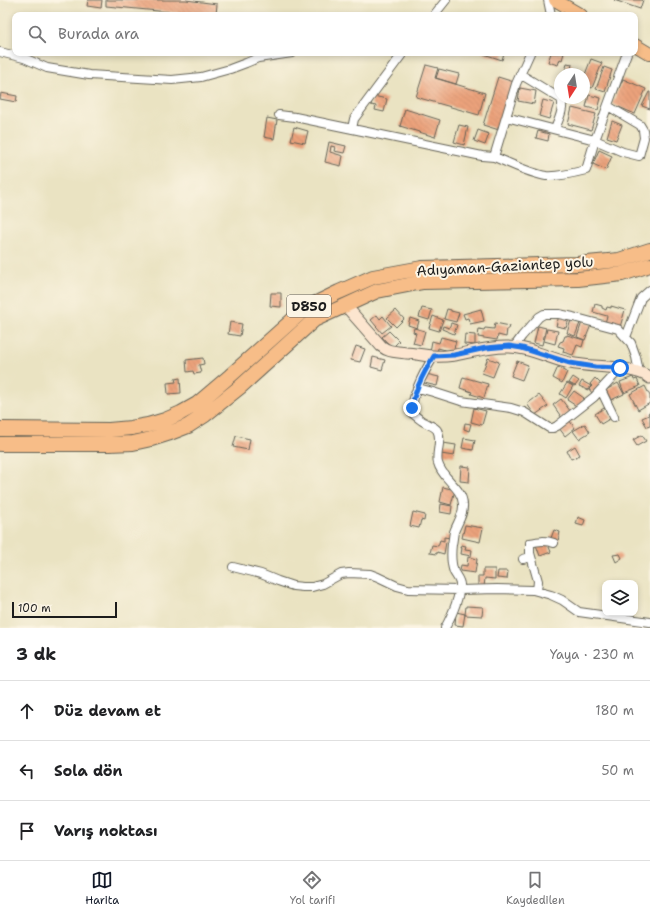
<!DOCTYPE html>
<html lang="tr">
<meta charset="utf-8">
<style>
body{margin:0;font-family:"Shantell Sans",sans-serif;background:#f6f6f6;color:#202124}
.controls{position:absolute;right:12px;bottom:12px;display:grid;overflow:hidden;border-radius:8px;box-shadow:0 2px 6px #0003}
.controls button{width:36px;height:36px;display:grid;place-items:center;padding:0;border:0;border-bottom:1px solid #e0e0e0;background:#fff;color:#202124;font:20px sans-serif}
.compass{position:absolute;left:554px;top:68px;width:36px;height:36px;border-radius:50%;background:#fff;box-shadow:0 2px 6px #0003;rotate:192deg}
.scale{position:absolute;left:12px;bottom:10px;width:105px;box-sizing:border-box;padding-left:4px;border:2px solid #1c1c1c;border-top:0;font-size:11px;line-height:14px;white-space:nowrap;color:#1c1c1c;-webkit-text-stroke:3px #fcf5e5;paint-order:stroke}
.stop{position:absolute;width:12px;height:12px;margin:-9px;border:3px solid #1a73e8;border-radius:50%;background:#fff}
.stop.end{background:#1a73e8;border-color:#fff;box-shadow:0 1px 4px #0008}
.list{margin:0;padding:0;list-style:none}
h2{display:flex;justify-content:space-between;align-items:center;height:52px;margin:0;padding:0 16px;font-size:17px}
h2 small{font-size:13px;font-weight:400;color:#757577}
.list li{display:grid;grid-template-columns:26px 1fr auto;gap:12px;align-items:center;box-sizing:border-box;height:60px;padding:0 16px;border-top:1px solid #e0e0e0}
.list b{display:block;font-size:15px;white-space:nowrap}
.list em{font-size:13px;font-style:normal;color:#757577}
.icon{flex:none;width:22px;height:22px;fill:none;stroke:currentColor;stroke-width:2;stroke-linecap:round;stroke-linejoin:round}
.map{position:relative;flex:none;width:650px;height:628px;overflow:hidden}
.search{position:absolute;background:#fff;box-shadow:0 2px 6px #0003;left:12px;right:12px;top:12px;height:44px;display:flex;align-items:center;gap:10px;box-sizing:border-box;padding:0 14px;border-radius:8px;color:#757577;font-size:15px}
.sheet{height:232px;background:#fff}
nav{display:flex;justify-content:space-around;align-items:center;box-sizing:border-box;height:56px;border-top:1px solid #e0e0e0;background:#fff;font-size:11px;color:#757577}
nav a{display:grid;justify-items:center;gap:2px}
nav .on{color:#111827}
.map>svg:first-child{display:block}
</style>
<div class="map">
<svg width="650" height="628" viewBox="0 0 650 628">
<defs>
<pattern id="building-back-hatch" width="6" height="6" patternUnits="userSpaceOnUse"><rect width="6" height="6" fill="#eba27b"/><path d="M-1 5l2 2M0 0l6 6M5-1l2 2" fill="none" stroke="#c98b6a"/></pattern>
</defs>
<rect width="100%" height="100%" fill="#fcf5e5"/>
<filter id="ink" filterUnits="userSpaceOnUse"><feTurbulence type="fractalNoise" baseFrequency=".025" numOctaves="2"/><feDisplacementMap in="SourceGraphic" scale="8" xChannelSelector="R" yChannelSelector="G"/><feConvolveMatrix kernelMatrix="1 2 1 2 8 2 1 2 1" color-interpolation-filters="sRGB"/></filter>
<filter id="wash" filterUnits="userSpaceOnUse"><feTurbulence type="fractalNoise" baseFrequency=".012" numOctaves="4" result="noise"/><feDisplacementMap in="SourceGraphic" scale="16" xChannelSelector="R" yChannelSelector="G"/><feGaussianBlur stdDeviation="0.9" result="paint"/><feColorMatrix in="noise" values="0 0 0 0 0 0 0 0 0 0 0 0 0 0 0 0 0 1.4 0 .05"/><feComposite in="paint" operator="in"/></filter>
<g filter="url(#wash)">
<rect width="100%" height="100%" fill="#eae3c2"/>
<g id="blocks">
<!-- building -->
<path fill="url(#building-back-hatch)" d="M88 0H102L101 8 87 6Z
M106 0H186L217 4 216 15H200L106 6Z
M614 0H643L640 9Z
M481 53H504L502 60Z
M551 53H564L562 60 560 59 558 65 548 62Z
M591 59 602 63 592 88 584 84V77Z
M567 63 572 64 570 74 565 73Z
M426 65 438 68 435 78 485 93 479 115 416 97Z
M604 67 612 70 605 92 596 89Z
M439 69 459 74 456 84 436 78Z
M498 77 514 82 499 130 483 125Z
M623 79 646 89 635 114 612 104Z
M520 88 536 91 534 104 518 101Z
M649 92H650V109L642 106Z
M1 93 17 96 16 102 0 99Z
M589 95 601 98 598 110 586 107Z
M373 96 387 99 384 112 375 110 376 106 371 105Z
M543 100 554 103 549 119 539 116Z
M572 108 596 114 591 130 568 124Z
M405 109 440 120 435 137 400 126Z
M267 118 277 120 274 139 264 137Z
M612 121 622 125 616 140 607 137Z
M459 125 468 127 464 145 454 142Z
M294 127 308 131 305 143 291 140Z
M478 130 489 134 485 145 474 141Z
M538 131 549 134 548 141 536 138Z
M329 142 346 146 344 153 334 151 335 147 331 146 330 152 343 156 341 166 325 162Z
M599 150 612 156 606 170 593 164Z
M271 293H281V307L270 306Z
M595 304 602 306V308L606 310 607 307 611 308V306L625 310 620 327 605 323 607 316 593 312Z
M422 308 432 310 429 320 419 317Z
M447 309 451 310V311L459 313 456 322 444 319Z
M481 309 484 321 470 324 468 318 465 319 463 314Z
M396 310 404 319 396 327 387 318Z
M377 315 380 319 383 316 391 326 382 333 371 320Z
M433 316 443 320 439 331 429 328Z
M559 316 569 319 566 328 556 326Z
M410 318 419 321 417 328 408 325Z
M571 320 580 323 575 336 567 333Z
M230 322 242 324 240 336 228 334Z
M582 322 591 325 585 340 577 337Z
M451 323 457 325 454 334 442 329 443 326 449 328Z
M495 323 510 326 509 329H507L506 337 498 335 497 340 478 337 479 329 484 330 485 328 494 329Z
M538 326 546 328 542 345 534 343Z
M414 328 425 331 421 345 413 343 416 333 413 332Z
M547 329 558 331 555 344 544 341Z
M389 331 399 341 392 348 382 337Z
M465 334 475 335V345L464 344Z
M567 335 584 340 582 347 577 345 573 355 563 352 564 348 558 346 560 342 563 341 565 336H567Z
M441 337 456 341 453 352 438 348 437 353 430 352 432 341 439 343Z
M356 346 365 349 360 362 351 360Z
M373 357 385 360 382 370 371 367Z
M203 358 204 364 199 365 201 373 194 374 193 371 187 372 186 360Z
M488 358 499 362 493 377 482 373Z
M517 361 528 365 522 380 511 376Z
M558 367 567 372 562 383 553 378Z
M426 374 439 377 437 386 424 383Z
M463 377 488 384 484 398 471 394 472 392 460 388Z
M573 377 579 381 575 386 569 383Z
M633 377 634 380 637 379 640 386 624 393 620 382Z
M180 378 181 393 168 394 167 383 176 382 175 379Z
M595 378 601 384 592 393 589 389 592 386 590 384Z
M582 381 591 386 588 390 579 386Z
M567 383 573 386 566 398 560 394Z
M618 383 624 394 611 400 606 390Z
M645 386 650 396V403L638 410 630 394Z
M574 391 584 398 578 407 567 400Z
M539 395 548 406 535 415 527 404Z
M561 399 571 412 562 418 553 405Z
M474 408 486 411 482 425 471 422Z
M604 408 611 418 601 424 595 414Z
M650 412V426L647 427 642 418 649 415 648 413Z
M569 420 575 428 565 436 559 428Z
M465 423 471 424 469 431 464 429Z
M585 424 590 432 579 439 573 431Z
M642 435 646 441 637 446 633 440Z
M236 436 250 439 248 450 233 447Z
M464 438 475 440 473 450 462 448Z
M443 443 456 445 454 456 441 454Z
M575 446 580 455 571 459 567 451Z
M461 466 470 467 469 482 460 481Z
M443 487 455 490 451 505 440 502Z
M441 504 452 506 451 514 440 512Z
M413 512 425 515 424 521 421 520 419 528 410 526Z
M578 517 585 520 583 526 576 524Z
M465 525 483 528 480 542 462 538Z
M554 530 560 532 558 541 551 538Z
M444 537 450 538 449 543 446 542 444 554 437 552V554L430 553 432 545 438 546 440 540 444 541Z
M547 542 551 552 540 556 536 545Z
M461 545 466 546 465 549 472 550 471 556 461 554 462 548H460Z
M620 554 622 558 616 562 613 555Z
M468 557 477 559 475 573 460 571 461 565 467 566Z
M483 569H495V579L485 578 484 587H478V576H483Z
M498 571H508L507 579 497 578Z
M466 606 483 607 482 616 465 615Z
M456 612 465 614 463 626 455 625Z"/>
</g>
</g>
<g filter="url(#ink)">
<use href="#blocks" fill-opacity="0" stroke="#646256" stroke-width="1"/>
<g fill="none" stroke-linecap="round" stroke-linejoin="round">
<!-- street casing -->
<g stroke="#646256" stroke-width="10">
<path id="street" d="M548 0 551 15
M434 15 446 0
M0 52 24 58 47 68 89 75 172 80 201 77 230 69 246 63 258 58 292 53
M520 74 561 99C565 108 558 121 555 129
M279 115 295 117 482 156 494 157 516 84 530 53
M506 117 595 140 623 152 639 156 644 138 643 130 640 125 608 106
M352 129 354 119 403 53
M494 157C510 163 528 173 546 176 558 177 574 173 586 170L595 140 627 53
M626 337 641 298 650 290
M514 347 522 336 539 317 544 314H559L573 317 618 329 631 343 636 357 639 372
M434 356C424 372 411 395 412 413 416 416 420 420 424 422 429 425 434 426 437 430 443 440 435 453 438 463 442 479 462 487 463 504 464 515 457 523 454 532 453 536 453 541 452 544 451 553 451 564 454 572 456 576 460 580 460 585 459 600 452 615 445 628
M418 388 433 392 461 401 511 408 524 412 549 428H553L557 426 594 397 620 369
M601 390 614 417
M523 559 531 557
M233 567 261 574 278 581 293 586 303 587H312L323 584 341 574 349 573 370 574 378 577 397 586 408 589 459 590 497 589 533 590 551 595 562 600 579 612 650 622
M537 591 538 581 530 553V543C539 541 545 540 554 543"/>
</g>
<!-- secondary casing -->
<g stroke="#646256" stroke-width="13">
<path id="secondary" d="M345 305 381 346C390 353 396 351 406 353 415 353 424 356 433 356 440 357 448 356 455 355 473 352 490 346 509 347 530 347 550 359 570 363 592 368 635 365 650 378"/>
</g>
<!-- primary casing -->
<g stroke="#646256" stroke-width="14">
<path id="primary" d="M555 0 581 15
M635 45 650 54"/>
</g>
<!-- highway casing -->
<g stroke="#646256" stroke-width="16">
<path id="highway" d="M0 429 109 430 131 428 148 425 165 420 181 413 197 404 230 376 306 308 339 292 373 277 422 268 577 264 619 260 650 250
M0 444H109L133 443 151 439 170 433 188 426 205 415 240 387 314 320 377 291 423 282 578 279 622 274 650 265"/>
</g>
<!-- street -->
<use href="#street" stroke="#fff" stroke-width="8"/>
<!-- secondary -->
<use href="#secondary" stroke="#fce5cf" stroke-width="11"/>
<!-- primary -->
<use href="#primary" stroke="#f7bd88" stroke-width="12"/>
<!-- highway -->
<use href="#highway" stroke="#f7bd88" stroke-width="14"/>
</g>
</g>
<g fill="none" stroke-linecap="round" stroke-linejoin="round" filter="url(#ink)">
<!-- route -->
<path stroke="#1a73e8" stroke-width="5" d="M412 408C414 390 424 372 434 356L454 355 486 348 509 346 522 348 570 363 595 367 620 368"/>
</g>
<g text-anchor="middle" stroke-width="4" stroke-linejoin="round" paint-order="stroke">
<!-- shield labels -->
<rect fill="#fcf5e5" stroke="#5f5d58" stroke-width="1" x="287" y="295" width="44" height="22" rx="3"/>
<g font-size="13" font-weight="bold" fill="#1c1c1c">
<text x="309" y="311">D850</text>
</g>
<!-- street labels -->
<g font-size="14" fill="#1c1c1c" stroke="#fcf5e5">
<text transform="translate(505 266) rotate(-3)" y="5">Adıyaman-Gaziantep yolu</text>
</g>
</g>
</svg>
<div class="controls">
<button><svg class="icon" aria-label="layers" viewBox="0 0 24 24"><path d="M12 4l9 5-9 5-9-5zM3 14l9 5 9-5"/></svg></button>
</div>
<svg class="compass" viewBox="-18 -18 36 36"><path d="M0-13l5 13h-10z" fill="#e53935"/><path d="M0 13l5-13h-10z" fill="#757577"/></svg>
<div class="scale">100 m</div>
<div class="stop" style="left:620px;top:368px"></div>
<div class="stop end" style="left:412px;top:408px"></div>
<div class="search"><svg class="icon" aria-label="search" viewBox="0 0 24 24"><circle cx="10" cy="10" r="6"/><path d="M15 15l6 6"/></svg>Burada ara</div>
</div>
<section class="sheet">
<h2>3 dk<small>Yaya · 230 m</small></h2>
<ul class="list">
<li><svg class="icon" aria-label="ahead" viewBox="0 0 24 24"><path d="M12 20V5M6 11l6-6 6 6"/></svg><div><b>Düz devam et</b></div><em>180 m</em></li>
<li><svg class="icon" aria-label="left" viewBox="0 0 24 24"><path d="M17 20v-9H6M10 6l-5 5 5 5"/></svg><div><b>Sola dön</b></div><em>50 m</em></li>
<li><svg class="icon" aria-label="arrive" viewBox="0 0 24 24"><path d="M6 21V4h12l-3 4 3 4H6"/></svg><div><b>Varış noktası</b></div></li>
</ul>
</section>
<nav>
<a class="on"><svg class="icon" aria-label="map" viewBox="0 0 24 24"><path d="M3 6l6-2 6 2 6-2v14l-6 2-6-2-6 2zM9 4v14M15 6v14"/></svg>Harita</a>
<a><svg class="icon" aria-label="directions" viewBox="0 0 24 24"><path d="M12 3l9 9-9 9-9-9zM9 14v-3h6M13 9l2 2-2 2"/></svg>Yol tarifi</a>
<a><svg class="icon" aria-label="saved" viewBox="0 0 24 24"><path d="M7 4h10v16l-5-4-5 4z"/></svg>Kaydedilen</a>
</nav>
